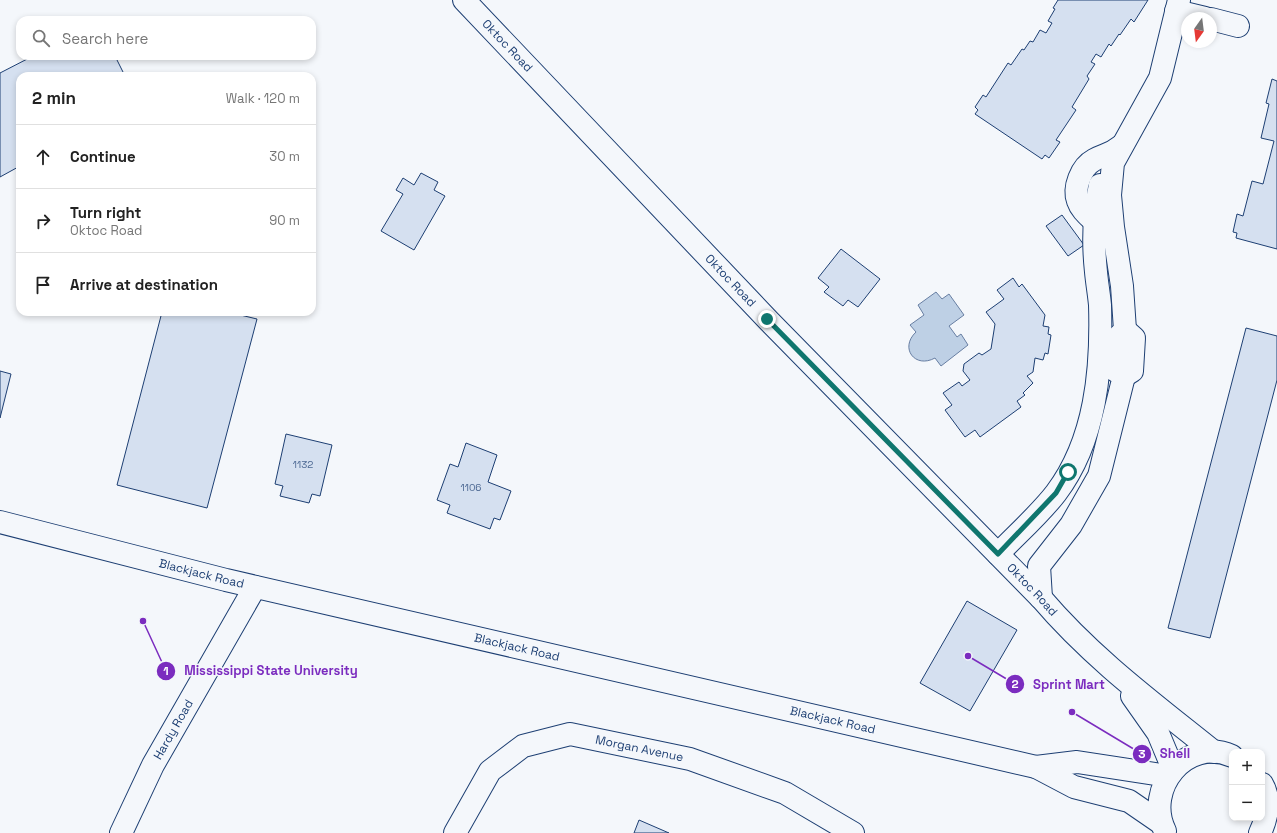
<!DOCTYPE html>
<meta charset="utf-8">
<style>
body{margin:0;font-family:"Space Grotesk",sans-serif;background:#f6f6f6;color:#222}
.controls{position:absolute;right:12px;bottom:12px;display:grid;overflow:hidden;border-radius:8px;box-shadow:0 2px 6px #0003}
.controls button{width:36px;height:36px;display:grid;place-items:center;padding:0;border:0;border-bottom:1px solid #e0e0e0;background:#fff;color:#222;font:20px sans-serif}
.compass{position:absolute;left:1181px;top:12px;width:36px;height:36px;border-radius:50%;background:#fff;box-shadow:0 2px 6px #0003;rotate:194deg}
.stop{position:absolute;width:12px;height:12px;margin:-9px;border:3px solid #0f766e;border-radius:50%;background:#fff}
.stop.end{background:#0f766e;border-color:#fff;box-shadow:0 1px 4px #0008}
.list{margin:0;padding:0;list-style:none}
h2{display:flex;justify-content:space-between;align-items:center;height:52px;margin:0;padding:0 16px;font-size:17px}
h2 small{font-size:13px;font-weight:400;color:#767676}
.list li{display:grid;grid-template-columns:26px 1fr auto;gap:12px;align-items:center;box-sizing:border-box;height:64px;padding:0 16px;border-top:1px solid #e0e0e0}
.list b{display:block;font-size:15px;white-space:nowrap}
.list p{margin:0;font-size:13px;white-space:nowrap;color:#767676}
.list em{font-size:13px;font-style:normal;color:#767676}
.icon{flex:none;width:22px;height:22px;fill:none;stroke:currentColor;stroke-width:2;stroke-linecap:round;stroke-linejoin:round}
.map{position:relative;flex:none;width:1277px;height:833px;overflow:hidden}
.search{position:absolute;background:#fff;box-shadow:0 2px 6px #0003;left:16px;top:16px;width:300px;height:44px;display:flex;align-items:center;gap:10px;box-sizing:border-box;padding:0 14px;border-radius:12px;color:#767676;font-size:15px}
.panel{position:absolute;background:#fff;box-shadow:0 2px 6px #0003;left:16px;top:72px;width:300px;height:244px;border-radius:12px}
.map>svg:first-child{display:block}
</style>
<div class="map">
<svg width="1277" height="833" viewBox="0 0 1277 833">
<rect width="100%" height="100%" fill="#f4f7fb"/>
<!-- water -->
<path fill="#bed0e5" stroke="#687fa3" d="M936 292 942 299 949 294 964 315 949 326 957 337 961 334 968 345 941 366 935 358C915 369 899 348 916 332L910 325 924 315 918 305Z"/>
<!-- building -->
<path fill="#d5e0f0" stroke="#1d3f73" d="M1058 0H1148L1134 22 1131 19 1120 35 1119 34 1111 46 1109 44 1101 57 1096 54 1091 62 1095 64 1087 76 1089 79 1072 107 1076 110 1056 140 1060 142 1049 158 1045 155 1042 159 975 114 978 110 975 107 983 95 986 97 1008 63 1011 65 1022 49 1024 50 1030 41 1033 42 1040 30 1046 33 1052 23 1048 21 1055 9 1053 8Z
M33 56H115L125 76H20V166L0 177V73Z
M1272 79 1277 81V249L1236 238 1237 233 1233 232 1237 214 1243 216 1252 181 1263 184 1274 141 1261 138 1269 104 1266 103Z
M421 173 438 182 434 190 445 196 414 250 381 231 403 194 396 190 403 178 414 185Z
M1062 215 1084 245 1068 256 1046 226Z
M841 249 880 279 858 307 848 300 843 306 824 292 829 287 818 278Z
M1013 278 1019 287 1022 284 1045 315 1043 326 1049 327 1048 334 1051 335 1048 354 1045 353 1043 360 1035 358 1033 372 1027 376 1033 383 1023 393 1025 395 1017 401 1021 407 980 437 975 430 965 437 945 410 952 405 943 393 959 382 962 386 970 380 963 371 964 364 979 353 982 355 991 349 995 324 986 312 1004 299 997 290Z
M162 312H228L257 319 207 508 117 485Z
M1246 328 1277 336V380L1210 638 1168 628Z
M0 371 11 374 0 418Z
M286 434 332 445 320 496 312 494 309 503 280 496 283 486 275 484Z
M466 443 497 455 488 482 511 491 500 520 494 518 490 529 447 513 450 505 437 500 450 464 458 467Z
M967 601 1017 630 970 711 920 683Z
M639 820 669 833H634Z"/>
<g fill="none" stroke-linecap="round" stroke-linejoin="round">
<!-- minor casing -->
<g stroke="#1d3f73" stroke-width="24">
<g id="minor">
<path id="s1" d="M464 0 769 321 1041 598C1092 658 1153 703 1214 752"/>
<path d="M1176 11 1205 18"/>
<path d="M1211 19 1238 26"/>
<path d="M1096 223C1089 216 1081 210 1078 201 1073 188 1081 167 1094 160 1105 154 1110 155 1121 146"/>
<path d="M1124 376 1132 371 1134 338 1125 330"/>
<path id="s2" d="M0 522 226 580 1036 767 1074 787 1129 801 1161 823"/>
<path d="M998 554C1016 535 1040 514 1056 493 1096 440 1102 369 1100 305 1099 294 1097 283 1096 272 1093 244 1094 212 1100 185"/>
<path d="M1041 598 1039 566 1071 525 1099 476 1124 376 1116 371 1118 337 1125 330 1122 286 1113 227 1110 195 1113 163 1160 78 1179 0"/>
<path d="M1132 696 1158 733 1173 769"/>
<path d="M1036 767 1077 762 1168 776"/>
<path d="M1165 831C1144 789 1186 736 1232 756"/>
<path id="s3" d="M121 833 153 765 255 587"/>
<path id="s4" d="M455 833 490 771 523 746 570 734 690 759 785 793 853 833"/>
<path d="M1260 833C1267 818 1271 799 1262 784"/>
</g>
</g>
<!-- minor -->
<use href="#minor" stroke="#f4f7fb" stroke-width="22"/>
</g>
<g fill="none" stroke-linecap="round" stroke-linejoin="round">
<!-- route -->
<path stroke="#0f766e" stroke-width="5" d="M767 319 998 554 1056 493 1068 472"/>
</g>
<g text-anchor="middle" stroke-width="3" stroke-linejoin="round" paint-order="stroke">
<!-- number labels -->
<g font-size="10" fill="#4b6792">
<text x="303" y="468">1132</text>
<text x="471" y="491">1106</text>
</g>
<!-- street labels -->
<g font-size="12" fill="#1d3f73" stroke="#f4f7fb">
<text dy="4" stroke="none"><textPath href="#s1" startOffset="63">Oktoc Road</textPath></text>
<text dy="4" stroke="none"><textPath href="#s1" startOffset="387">Oktoc Road</textPath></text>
<text dy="4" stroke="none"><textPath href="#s2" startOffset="208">Blackjack Road</textPath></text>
<text dy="4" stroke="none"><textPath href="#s1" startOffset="819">Oktoc Road</textPath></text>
<text dy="4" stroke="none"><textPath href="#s2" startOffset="532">Blackjack Road</textPath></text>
<text dy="4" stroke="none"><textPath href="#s2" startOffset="856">Blackjack Road</textPath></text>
<text dy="4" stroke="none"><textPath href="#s3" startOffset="116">Hardy Road</textPath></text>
<text dy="4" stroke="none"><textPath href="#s4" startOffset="232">Morgan Avenue</textPath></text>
</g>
</g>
<!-- callouts -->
<path fill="none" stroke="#7b2cbf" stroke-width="1.5" d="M143 621L166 671M968 656L1015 684M1072 712L1142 754"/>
<g fill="#7b2cbf" stroke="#f4f7fb" stroke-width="1.5">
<circle cx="143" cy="621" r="4"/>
<circle cx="968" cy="656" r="4"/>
<circle cx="1072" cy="712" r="4"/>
<circle cx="166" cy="671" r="10"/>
<circle cx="1015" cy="684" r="10"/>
<circle cx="1142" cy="754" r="10"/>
</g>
<g font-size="12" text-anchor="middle" font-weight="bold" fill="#fff">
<text x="166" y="675">1</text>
<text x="1015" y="688">2</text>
<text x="1142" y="758">3</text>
</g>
<g font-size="13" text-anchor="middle" font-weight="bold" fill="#7b2cbf" stroke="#f4f7fb" stroke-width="3" stroke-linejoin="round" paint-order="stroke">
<text x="271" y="675">Mississippi State University</text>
<text x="1069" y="689">Sprint Mart</text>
<text x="1175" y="758">Shell</text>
</g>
</svg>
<div class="controls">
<button>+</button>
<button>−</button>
</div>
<svg class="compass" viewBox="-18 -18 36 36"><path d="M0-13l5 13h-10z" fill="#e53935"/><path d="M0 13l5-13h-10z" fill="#767676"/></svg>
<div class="stop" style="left:1068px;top:472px"></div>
<div class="stop end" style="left:767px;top:319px"></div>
<div class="search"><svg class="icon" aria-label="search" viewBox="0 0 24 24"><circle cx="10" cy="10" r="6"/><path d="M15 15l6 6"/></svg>Search here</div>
<section class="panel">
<h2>2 min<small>Walk · 120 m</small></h2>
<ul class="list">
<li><svg class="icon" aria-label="ahead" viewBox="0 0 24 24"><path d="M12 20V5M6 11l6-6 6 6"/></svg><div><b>Continue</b></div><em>30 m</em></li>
<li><svg class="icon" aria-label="right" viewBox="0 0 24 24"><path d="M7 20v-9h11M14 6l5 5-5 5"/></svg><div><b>Turn right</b><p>Oktoc Road</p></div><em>90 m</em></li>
<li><svg class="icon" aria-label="arrive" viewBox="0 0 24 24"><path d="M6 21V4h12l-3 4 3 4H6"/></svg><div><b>Arrive at destination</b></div></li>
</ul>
</section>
</div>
